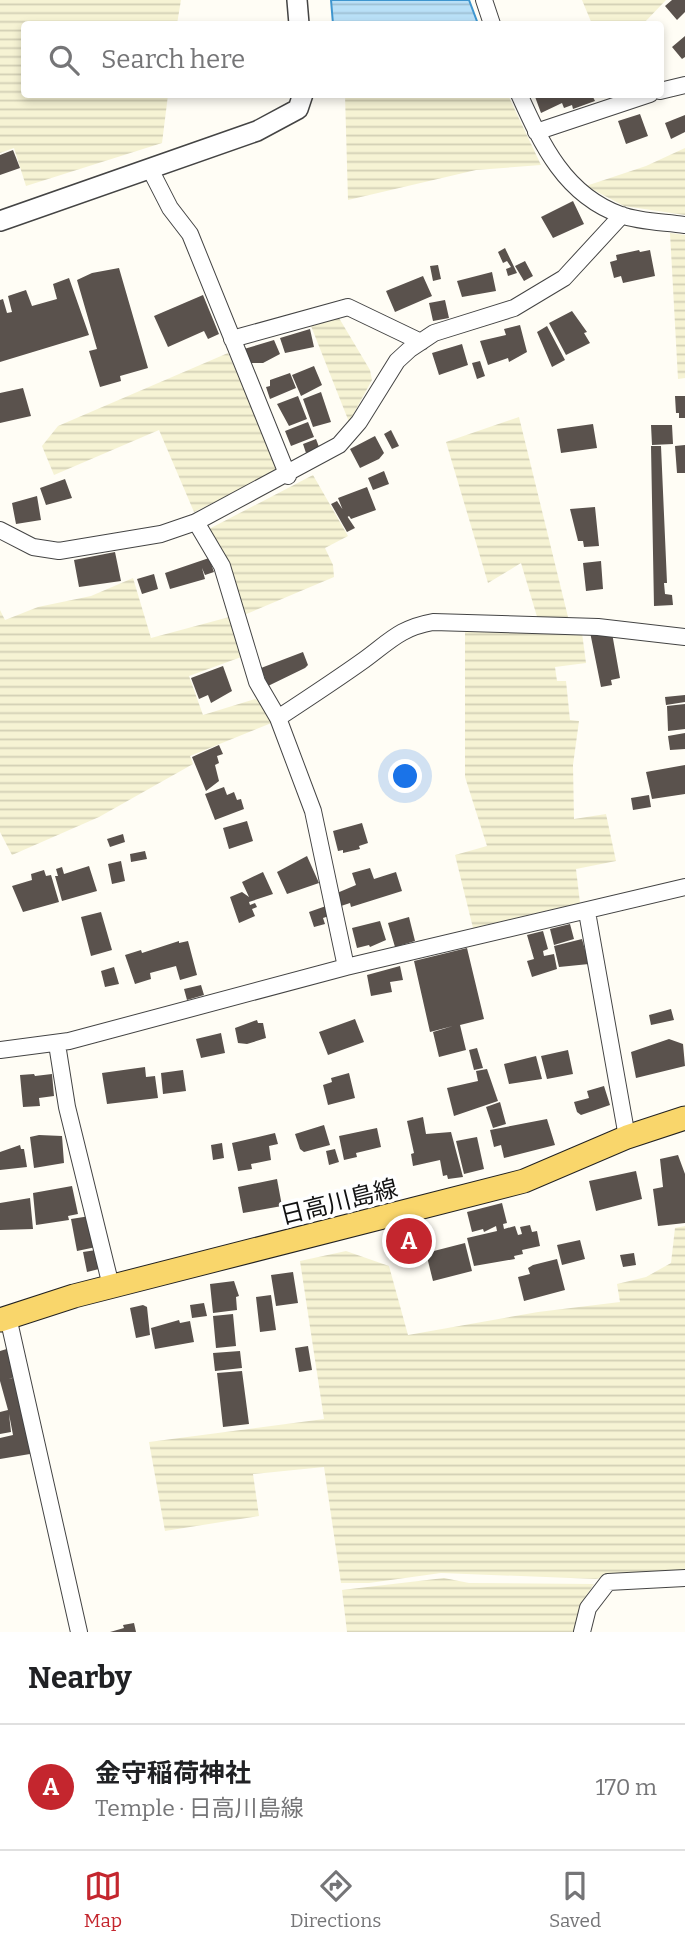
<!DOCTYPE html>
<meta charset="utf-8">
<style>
body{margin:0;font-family:Bitter,"Noto Sans JP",serif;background:#f2f2f2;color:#202124}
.you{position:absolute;left:406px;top:777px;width:24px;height:24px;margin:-18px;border:5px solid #fff;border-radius:50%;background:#1a73e8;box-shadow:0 0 0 10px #1a73e833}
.badge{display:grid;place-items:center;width:46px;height:46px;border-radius:50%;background:#c4262e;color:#fff;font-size:23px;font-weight:700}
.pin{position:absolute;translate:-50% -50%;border:4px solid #fff;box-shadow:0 2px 7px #0006}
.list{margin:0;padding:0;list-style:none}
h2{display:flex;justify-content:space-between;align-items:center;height:91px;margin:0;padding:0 28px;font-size:30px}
h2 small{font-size:23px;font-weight:400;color:#757577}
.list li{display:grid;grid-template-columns:46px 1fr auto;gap:21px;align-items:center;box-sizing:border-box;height:126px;padding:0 28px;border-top:2px solid #e0e0e0}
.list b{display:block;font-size:26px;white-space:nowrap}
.list p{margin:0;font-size:23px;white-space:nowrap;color:#757577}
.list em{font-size:23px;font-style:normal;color:#757577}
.icon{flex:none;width:38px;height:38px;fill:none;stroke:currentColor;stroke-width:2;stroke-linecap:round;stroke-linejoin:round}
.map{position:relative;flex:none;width:685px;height:1632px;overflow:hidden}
.search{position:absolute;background:#fff;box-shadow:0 4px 10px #0003;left:21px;right:21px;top:21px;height:77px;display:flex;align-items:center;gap:18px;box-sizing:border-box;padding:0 24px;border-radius:7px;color:#757577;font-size:26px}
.sheet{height:217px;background:#fff}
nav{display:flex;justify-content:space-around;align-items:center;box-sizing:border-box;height:98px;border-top:2px solid #e0e0e0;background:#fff;font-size:19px;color:#757577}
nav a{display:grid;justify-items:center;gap:4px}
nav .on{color:#c4262e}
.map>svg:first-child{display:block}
</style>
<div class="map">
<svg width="685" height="1632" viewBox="0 0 685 1632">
<defs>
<pattern id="farmland-rules" width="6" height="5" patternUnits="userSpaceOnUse" patternTransform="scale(1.75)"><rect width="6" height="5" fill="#f6f3d4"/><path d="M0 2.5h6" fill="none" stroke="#d2cfb5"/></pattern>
<pattern id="water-rules" width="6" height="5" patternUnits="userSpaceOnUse" patternTransform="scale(1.75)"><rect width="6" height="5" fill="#b9e0f7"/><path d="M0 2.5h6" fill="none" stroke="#9ebfd3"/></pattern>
</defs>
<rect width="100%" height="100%" fill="#fffdf5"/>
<!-- farmland -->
<path fill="url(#farmland-rules)" d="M0 0H181L177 24H24V94L168 95 162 143 26 186 14 148 0 153Z
M582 0H666L643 24H592Z
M345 95H508L541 165 476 170 348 200Z
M685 148V215L624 206 586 186 646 166Z
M670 233 685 235V378L678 379Z
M339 318 370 370 372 380 349 422 311 326Z
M228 353 279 465 277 472 194 512 159 430 54 475 42 446 58 426Z
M519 417 569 621 538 620 521 563 488 583 446 442Z
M313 475 348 536 325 548 333 565 334 577 244 615 209 529Z
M133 578 151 638 233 616 244 656 189 676 203 715 255 699 264 703 274 722 190 756 193 764 99 817 12 855 0 832V610L5 620 38 607 91 596Z
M465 632 582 633 586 663 555 667 557 681H566L570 720 579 721 573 765 574 819 606 814 616 861 576 869 580 903 473 928 455 855 487 846 465 777Z
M685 1226V1573L616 1575 596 1579 441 1573 369 1583H341L324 1467 253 1474 259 1516 165 1531 149 1442 324 1419 300 1261 346 1251 389 1266 408 1335 538 1312 620 1302 617 1284 646 1277 671 1263 675 1228Z
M444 1578 469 1583 594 1584 582 1602 575 1632H347L342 1590Z"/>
<!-- water -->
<path fill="url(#water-rules)" stroke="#3f96cf" stroke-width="2" d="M331 0H469L478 24H333Z"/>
<!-- building -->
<path fill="#5a524d" d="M672 0H685V12L677 20 665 6Z
M685 36V57L682 59 672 47Z
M534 94H600V95L593 97 595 101 573 109 572 105 564 108 562 103 541 113Z
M640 114 648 136 626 144 618 121Z
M685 115V132L671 139 665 123Z
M13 150 20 168 0 175V155Z
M573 201 584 224 553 238 541 217Z
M505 248 517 273 508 276 506 269 511 267 507 261 503 263 498 252Z
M639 250 640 252 650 250 655 276 623 283 621 276 614 278 610 262 617 260 616 255Z
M525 261 533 276 524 281 515 266Z
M438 265 441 279 433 281 430 266Z
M119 268 148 368 120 376 121 381 100 387 89 351 97 349 77 280 92 273Z
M492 272 496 291 462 297 457 281Z
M423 276 432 296 395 312 386 291Z
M69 278 89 335 0 362V300L3 299 7 313 12 312 8 296 26 290 32 306 57 299 53 284Z
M203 295 219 334 208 339 204 331 168 347 154 316Z
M445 300 449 318 433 321 429 303Z
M572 311 587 332 584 333 590 343 566 355 549 323Z
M520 325 527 352 509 362 508 358 488 365 480 341 506 335 504 329Z
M547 326 565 360 552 367 537 332Z
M310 329 314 347 285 353 280 338Z
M274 340 280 354 263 363H250L244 349Z
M462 344 468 365 439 375 432 353Z
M480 361 485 376 477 379 472 363Z
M314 366 322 385 301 396 292 375Z
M290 373 296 388 270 399 266 387 270 386V380Z
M23 388 31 416 0 423V393Z
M321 392 331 422 313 427 303 399Z
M298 396 307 419 289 426 277 404Z
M675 396H685V418H679V413H676Z
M308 422 314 437 291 446 285 431Z
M593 424 597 448 561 453 557 429Z
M651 425H672L673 444 652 445Z
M391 430 399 446 392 449 384 434Z
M375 436 384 453 379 459 360 468 350 449Z
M316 439 319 447 306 453 303 444Z
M685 445V473H677L675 446Z
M651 446H661L667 583H664L665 594 672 595 673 605 654 606Z
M384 471 389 484 373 490 368 478Z
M65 479 72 498 46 505 40 488Z
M367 487 376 510 351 519 349 516 346 518 338 498Z
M37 496 41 520 16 524 12 503Z
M337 501 355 528 347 532 331 504Z
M595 507 599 546 584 547 583 541H578L570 509Z
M115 552 121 581 79 587 74 560Z
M209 558 214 572 205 575 202 568 205 579 170 589 165 573Z
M601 561 603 589 586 591 583 563Z
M154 574 158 589 142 594 137 579Z
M590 632 612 633 620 678 611 680 612 685 601 687Z
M303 652 308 665 305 668 268 686 261 668Z
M223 666 232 691 211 703 208 695 199 699 191 678Z
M685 695V702L666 705 665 697Z
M685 704V729L668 731 667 706Z
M685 733V749L670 750 668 736Z
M219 745 223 754 217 756 219 763 215 765 219 781 206 791 192 757Z
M685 765V794L652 799 646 772Z
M224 787 227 795 234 792 237 800 241 799 244 809 215 820 205 794Z
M649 795 651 807 633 810 631 798Z
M247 821 253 841 229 849 223 828Z
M362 823 368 843 359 846 360 849 343 853V850L338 851 333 831Z
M123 834 125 842 110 847 107 839Z
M145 851 147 859 131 862 130 854Z
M307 856 319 883 287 894 277 872Z
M121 861 125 881 112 884 108 864Z
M89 866 97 891 62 901 55 876H58L56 869 62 867 64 874Z
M370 868 374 879 396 872 402 891 351 907 350 903 341 906 337 893 356 885 352 873Z
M44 870 46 876 51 875 59 902 23 912 12 886 32 880 31 874Z
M263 872 273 894 249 902 250 905 255 903 257 907 252 909 255 916 239 923 230 897 242 892 249 897 242 882Z
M326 906 329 916 323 918 325 924 314 927 309 912Z
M101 912 112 950 91 956 81 917Z
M409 917 415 941 395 947 388 923Z
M380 921 386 940 370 947 369 945 357 948 352 928Z
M570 924 574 939 554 945 550 929Z
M543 931 548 949 543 951 544 956 554 954 557 969 532 977 527 961 534 959 527 935Z
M582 939 589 964 559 967 554 946Z
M179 941V943L188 941 197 975 180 980 176 966 150 973 151 979 135 984 125 955 141 950 142 953Z
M467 948 484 1019 460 1025 466 1050 439 1057 433 1032 453 1026 430 1032 414 961Z
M400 966 403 980 390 982 392 992 371 996 367 975Z
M114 967 119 984 105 987 101 971Z
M201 985 204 995 187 1000 184 989Z
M671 1009 674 1020 651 1025 649 1015Z
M355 1019 364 1042 328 1055 319 1032Z
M257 1020 258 1023H263L266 1038 247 1044 238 1043 235 1028Z
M221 1033 225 1053 201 1058 196 1039Z
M669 1039 683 1044 685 1066 636 1078 631 1052Z
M477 1048 483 1068 474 1070 469 1050Z
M568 1050 573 1074 547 1079 541 1056Z
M536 1056 542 1079 509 1084 504 1064Z
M145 1067 146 1077 155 1076 158 1098 107 1104 102 1073Z
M487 1069 498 1101 454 1116 447 1088 478 1081 476 1071Z
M183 1070 186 1091 163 1094 161 1073Z
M349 1073 355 1098 328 1105 323 1085 332 1082 331 1078Z
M34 1074 35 1076 52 1074 54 1096 39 1098 40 1106 23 1107 20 1075Z
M604 1086 610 1105 581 1115 577 1112 574 1102 589 1098 587 1091Z
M500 1102 506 1124 493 1128 486 1107Z
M423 1117 426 1134 451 1132 463 1177 448 1179 447 1175 443 1176 440 1160 413 1166 411 1154 414 1153 407 1121Z
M547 1119 555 1145 504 1158 501 1145 494 1147 490 1130Z
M324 1125 330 1145 304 1152 300 1149 295 1134Z
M377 1128 381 1147 356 1153 357 1157 344 1160 339 1136Z
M275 1133 278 1144 269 1146 271 1160 251 1164 252 1169 238 1171 232 1143Z
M39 1135 62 1136 64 1163 34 1168 30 1137Z
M477 1137 484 1169 464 1174 456 1141Z
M222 1143 224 1158 213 1160 211 1145Z
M20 1145 21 1149H24L27 1167 0 1170V1152Z
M335 1149 339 1162 329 1165 326 1151Z
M678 1155 685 1174V1223L658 1226 653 1189 663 1187 660 1159Z
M636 1171 642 1199 596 1211 589 1181Z
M277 1179 282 1206 243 1213 238 1187Z
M72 1186 78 1214 68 1216 69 1220 36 1225 33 1193Z
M30 1198 33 1229 0 1230V1203Z
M502 1203 507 1223 503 1224 504 1229 515 1226 518 1235 522 1234 520 1227 530 1225 532 1232 537 1231 540 1246 522 1250 523 1254 514 1256 515 1259 474 1266 467 1238 497 1231 496 1226 484 1232 483 1229 472 1232 467 1212Z
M90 1216 96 1247 77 1251 71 1219Z
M580 1240 585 1259 562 1265 557 1245Z
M465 1243 472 1271 433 1281 426 1253Z
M96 1250 99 1269 87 1272 83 1252Z
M634 1253 636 1265 623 1267 620 1255Z
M557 1259 565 1290 524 1301 518 1277 530 1274 528 1268 533 1265Z
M293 1272 298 1303 276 1306 271 1275Z
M234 1281 239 1296 236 1297 237 1310 213 1313 210 1284Z
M271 1295 276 1330 260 1332 256 1297Z
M204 1303 207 1316 192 1318 190 1305Z
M143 1305 147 1307 150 1335 136 1338 130 1308Z
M233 1314 236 1346 216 1348 213 1316Z
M179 1320 180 1323 190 1321 194 1342 155 1349 151 1328Z
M308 1346 312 1370 299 1372 295 1348Z
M10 1348 17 1376 9 1379 20 1376 36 1453 0 1459V1438L13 1435 9 1414 11 1432 0 1434V1412L8 1410 0 1381V1351Z
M240 1351 242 1368 215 1371 213 1353Z
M242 1371 249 1424 223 1427 217 1373Z
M134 1623 136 1632H110L124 1628 123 1625Z"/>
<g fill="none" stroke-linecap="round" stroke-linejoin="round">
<!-- minor casing -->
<g stroke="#444" stroke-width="18">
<path id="minor" d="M484 0 492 24
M660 91 685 85
M519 94C542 145 565 195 621 215 640 222 665 222 685 225
M536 132 650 94
M150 169 170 208 190 234 288 476
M232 339 348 307 421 342
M196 522 222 566 257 682 278 718 313 811 346 967
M0 530 33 547 59 551 161 534 196 522 339 445 359 422 397 361 410 349 434 333 514 308 564 278 622 215
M278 718C307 699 336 680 364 660 390 641 400 628 433 622L598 627 685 637
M587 912 627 1137
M57 1044 67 1107 111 1286
M0 1050 69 1041 346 967 685 887
M8 1317 79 1632
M582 1632 588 1608 608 1582 685 1578"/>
</g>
<!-- tertiary casing -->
<g stroke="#444" stroke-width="22">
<path id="tertiary" d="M297 0 299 24
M0 221 257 131 298 109 303 94"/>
</g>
<!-- primary casing -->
<g stroke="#222" stroke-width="25">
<path id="primary" d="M0 1320 74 1296 524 1181 627 1137 685 1118"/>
</g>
<!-- minor -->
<use href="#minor" stroke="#fff" stroke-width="16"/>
<!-- tertiary -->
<use href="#tertiary" stroke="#fff" stroke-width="19"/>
<!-- primary -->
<use href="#primary" stroke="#f9d66b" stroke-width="23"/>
</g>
<g text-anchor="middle" stroke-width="7" stroke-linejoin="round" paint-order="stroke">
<!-- street labels -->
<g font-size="24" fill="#111" stroke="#fff">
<text transform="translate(339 1202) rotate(-14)" y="8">日高川島線</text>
</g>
</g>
</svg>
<div class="you"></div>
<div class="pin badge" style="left:409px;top:1241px">A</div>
<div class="search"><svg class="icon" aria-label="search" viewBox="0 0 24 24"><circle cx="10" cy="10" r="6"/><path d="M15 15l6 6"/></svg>Search here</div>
</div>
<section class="sheet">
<h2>Nearby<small></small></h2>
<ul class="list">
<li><span class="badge">A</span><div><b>金守稲荷神社</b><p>Temple · 日高川島線</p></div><em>170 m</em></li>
</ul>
</section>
<nav>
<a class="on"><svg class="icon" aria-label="map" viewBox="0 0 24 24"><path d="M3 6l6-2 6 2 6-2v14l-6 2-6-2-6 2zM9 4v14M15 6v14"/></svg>Map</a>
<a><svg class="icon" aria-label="directions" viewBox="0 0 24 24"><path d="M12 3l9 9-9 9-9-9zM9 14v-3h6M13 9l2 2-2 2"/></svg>Directions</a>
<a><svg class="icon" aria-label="saved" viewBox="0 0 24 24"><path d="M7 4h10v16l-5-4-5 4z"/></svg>Saved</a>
</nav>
